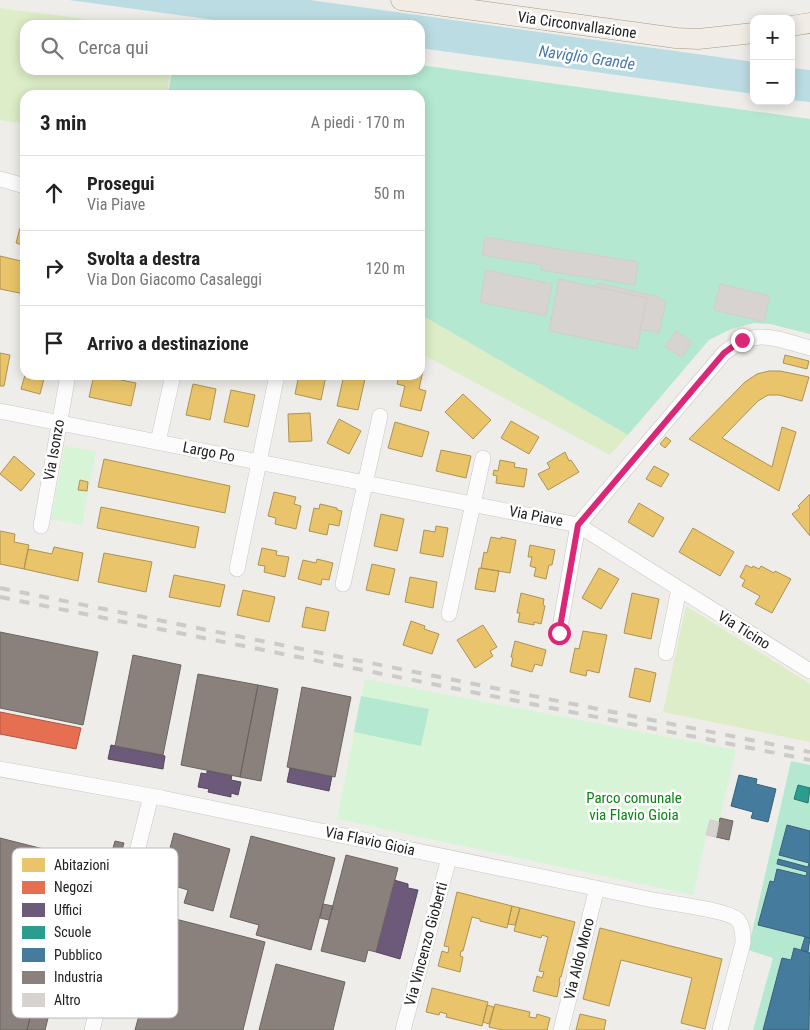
<!DOCTYPE html>
<html lang="it">
<meta charset="utf-8">
<style>
body{margin:0;font-family:"Roboto Condensed",sans-serif;background:#f2f2f2;color:#222}
.controls{position:absolute;right:15px;top:15px;display:grid;overflow:hidden;border-radius:10px;box-shadow:0 2px 12px #0003}
.controls button{width:45px;height:45px;display:grid;place-items:center;padding:0;border:0;border-bottom:1px solid #e0e0e0;background:#fff;color:#222;font:25px sans-serif}
.stop{position:absolute;width:15px;height:15px;margin:-11px;border:4px solid #db2777;border-radius:50%;background:#fff}
.stop.end{background:#db2777;border-color:#fff;box-shadow:0 1px 5px #0008}
.list{margin:0;padding:0;list-style:none}
h2{display:flex;justify-content:space-between;align-items:center;height:65px;margin:0;padding:0 20px;font-size:21px}
h2 small{font-size:16px;font-weight:400;color:#767676}
.list li{display:grid;grid-template-columns:32px 1fr auto;gap:15px;align-items:center;box-sizing:border-box;height:75px;padding:0 20px;border-top:1px solid #e0e0e0}
.list b{display:block;font-size:19px;white-space:nowrap}
.list p{margin:0;font-size:16px;white-space:nowrap;color:#767676}
.list em{font-size:16px;font-style:normal;color:#767676}
.icon{flex:none;width:28px;height:28px;fill:none;stroke:currentColor;stroke-width:2;stroke-linecap:round;stroke-linejoin:round}
.map{position:relative;flex:none;width:810px;height:1030px;overflow:hidden}
.search{position:absolute;background:#fff;box-shadow:0 2px 12px #0003;left:20px;top:20px;width:405px;height:55px;display:flex;align-items:center;gap:12px;box-sizing:border-box;padding:0 18px;border-radius:15px;color:#767676;font-size:19px}
.panel{position:absolute;background:#fff;box-shadow:0 2px 12px #0003;left:20px;top:90px;width:405px;height:290px;border-radius:15px}
.map>svg:first-child{display:block}
</style>
<div class="map">
<svg width="810" height="1030" viewBox="0 0 810 1030">
<rect width="100%" height="100%" fill="#efede9"/>
<!-- grass -->
<path fill="#dcedc7" d="M0 8 133 25H25V70H170L167 95H25V124L0 120Z
M420 314 628 435 610 455 420 353Z
M686 606 810 684V742L663 712Z"/>
<!-- park -->
<path fill="#d7f5d6" d="M65 446 96 451 82 525 51 519Z
M365 679 736 750 719 822 710 821 693 895 337 819Z"/>
<!-- pitch -->
<path fill="#b4e8d0" d="M420 65 810 119V334L770 324 754 323 731 329 709 340 628 435 420 314V95H168L172 70H420Z
M361 696 429 709 421 746 354 732Z
M791 761 810 765V1030H753L773 958 748 950Z"/>
<!-- water -->
<path fill="#bcdce3" d="M69 0H310L754 62V94L420 48V25H251Z
M791 68 810 70V102L791 100Z"/>
<!-- homes -->
<path fill="#e9c46a" stroke="#ad9354" d="M20 228 25 229V246L16 243Z
M0 256 25 262 24 294 0 289Z
M0 353 10 355 4 386H0Z
M785 355 809 361 807 369 783 363Z
M420 370 423 371 419 389 426 391 421 411 400 406 405 386 397 384 399 375H420Z
M769 371H780L809 377 802 401 779 395H768L758 401 722 438 772 467 782 427 796 432 779 491 689 439 745 382 757 374Z
M25 375H45L40 394 21 389Z
M94 375H117L116 379 136 383 131 406 89 397Z
M299 375 326 376 321 400 295 394Z
M344 375 365 379 358 410 337 406Z
M193 384 216 389 210 420 186 415Z
M231 390 255 395 248 427 224 422Z
M463 394 491 420 473 439 445 412Z
M310 413 312 441 289 442 288 414Z
M339 419 361 431 349 454 327 443Z
M511 421 539 437 529 454 501 438Z
M395 422 429 432 422 457 388 448Z
M666 437 671 441 665 448 660 444Z
M441 450 471 456 466 478 436 471Z
M565 452 569 461 571 460 579 472 548 490 538 474 550 468 547 463Z
M14 456 35 474 21 491 0 474Z
M104 459 230 486 225 513 98 487Z
M500 460 515 463 514 467 527 469 524 487 496 483 497 476 493 475 494 470 498 471Z
M654 466 669 474 661 487 646 479Z
M80 480 88 482 87 491 78 490Z
M274 492 296 497 294 504 301 506 296 529 275 524 276 518 268 516Z
M810 494V536L792 514 800 508 798 506Z
M639 503 664 518 653 537 628 522Z
M320 504 337 508V510L342 511 339 526 329 524 327 535 309 531 314 508 319 509Z
M101 507 199 527 195 548 97 528Z
M381 514 404 519 397 551 374 546Z
M436 526 448 528 443 557 420 553 424 530 435 532Z
M693 528 734 552 720 576 679 552Z
M0 531 15 534 14 542 29 545 24 569 0 564Z
M491 537 501 539V537L516 540 510 573 481 568 484 552 487 553Z
M530 545 555 550 552 565H549L546 579 534 576 536 568 530 566 532 557H528Z
M54 547 83 553 78 581 24 569 28 549 52 554Z
M262 548 277 551 276 555 289 557 285 577 264 572 265 566 258 565Z
M104 553 152 562 146 592 98 582Z
M317 559 333 563 329 580 322 579 321 585 298 579 303 560 316 563Z
M372 564 395 569 389 595 366 590Z
M746 565 752 568 753 566 759 569 761 566 774 573 775 571 791 579 772 613 755 604 760 596 742 586 745 580 740 577Z
M479 568 499 571 495 592 475 589Z
M599 568 619 579 601 609 582 598Z
M174 575 225 585 220 607 169 597Z
M410 577 437 582 433 608 405 602Z
M243 590 275 597 269 622 237 615Z
M521 593 544 599 543 605 545 606 541 624 534 622V625L518 622 520 613H517Z
M632 593 659 599 651 639 624 633Z
M306 607 329 612 325 631 302 627Z
M411 621 425 626 424 629 439 634 432 654 403 645Z
M483 625 497 647 490 651 493 656 475 668 457 640Z
M583 631 607 635 599 673 587 670 586 676 570 672 575 648 579 649Z
M515 641 546 650 542 666 535 664 532 672 511 666 513 658 511 657Z
M635 668 656 673 650 702 629 697Z
M457 892 512 906 507 928 480 921V919L472 917 463 951H461L460 956 463 957 460 972 438 966 442 951 448 953 449 947 444 946Z
M512 906 520 908 515 925 508 924Z
M520 908 575 922 561 977H560L559 982H560L557 997 533 991 537 976 542 978 544 972 539 971 548 937 542 935 541 938 514 931Z
M600 928 722 959 705 1029 681 1023 692 978 621 960 609 1006 583 999Z
M432 988 488 1002 482 1026 446 1017 447 1014 440 1012 439 1015 426 1012Z
M495 1004 530 1012 529 1017 536 1018 537 1014 550 1018 547 1030H502L489 1027Z
M487 1005 494 1007 489 1024 483 1022Z
M580 1014 606 1020 604 1030H576Z"/>
<!-- shops -->
<path fill="#e76f51" stroke="#ac5843" d="M0 712 81 728 76 749 0 734Z"/>
<!-- offices -->
<path fill="#6d597a" stroke="#56485f" d="M111 745 165 756 163 769 108 759Z
M290 768 332 776 329 791 287 782Z
M207 771 232 775 231 780 241 782 238 795 231 793V797L208 792 209 789 198 787 201 773 207 774Z
M394 880 408 884V888L418 890 400 959 376 952Z"/>
<!-- schools -->
<path fill="#2a9d8f" stroke="#27786e" d="M798 785 810 788 808 803 794 799Z"/>
<!-- public -->
<path fill="#457b9d" stroke="#3a6078" d="M739 775 757 779 756 784 776 789 768 822 751 818 753 812 731 806Z
M787 825 810 831V938L758 925 770 881 774 882 777 869 806 876 807 872 777 864 778 859 808 867 809 863 779 855Z
M805 937 810 938 808 952 801 950Z
M794 948 810 953 809 1030H763L782 958 791 960Z"/>
<!-- industry -->
<path fill="#8a817c" stroke="#6a6461" d="M0 632 98 652 83 725 0 708Z
M133 655 181 665 163 755 115 746Z
M198 674 258 685 240 777 181 765Z
M258 685 278 689 261 781 240 777Z
M302 687 351 697 335 777 287 767Z
M720 818 733 821 729 840 716 837Z
M174 833 230 849 213 911 184 903 188 890 161 882Z
M251 836 335 858 311 950 256 935 259 925 230 917Z
M0 838 71 856 27 1030H0Z
M115 841 124 843 116 871 107 869Z
M346 855 398 868 376 952 368 950 365 962 321 951Z
M70 861 87 865 45 1030H27Z
M323 904 333 906 329 920 320 918Z
M156 914 265 942 243 1030H135L148 982 128 977 136 945 147 948Z
M276 964 345 982 333 1030H259Z"/>
<!-- building -->
<path fill="#d6d3d0" stroke="#d2ceca" d="M485 237 638 262 635 285 541 270 542 265 482 255Z
M486 270 552 284 546 316 480 302Z
M559 279 647 298 637 349 549 331Z
M598 283 659 297V299L666 301 659 333 640 329 647 298 597 287Z
M720 284 770 296 764 322 714 310Z
M676 331 692 342 682 357 665 347Z
M710 820 719 822 716 837 706 835Z"/>
<g fill="none" stroke-linecap="round" stroke-linejoin="round">
<!-- minor casing -->
<g stroke="#c8c7c5" stroke-width="16">
<path id="minor" d="M0 179 25 186
M0 411 578 525 810 671
M158 442 173 375
M578 525 724 353C756 327 774 338 810 348
M41 526 68 375
M237 569 277 375
M343 584 380 416
M449 614 483 458
M559 633 578 525
M666 653 679 589
M0 769 162 798 653 900C669 903 729 910 738 920 743 926 743 935 743 943L720 1030
M92 1030 151 796
M403 1030 449 858
M561 1030 597 888"/>
</g>
<!-- major casing -->
<g stroke="#a69a85" stroke-width="21">
<path id="major" d="M401 0 676 38 698 39 754 33
M791 26 810 23"/>
</g>
<!-- minor -->
<use href="#minor" stroke="#fdfcfc" stroke-width="15"/>
<!-- major -->
<use href="#major" stroke="#f2ece6" stroke-width="20"/>
<!-- rail -->
<path stroke="#cbcbca" stroke-width="4" stroke-dasharray="10 10" stroke-linecap="butt" d="M0 588 810 752
M0 597 810 760"/>
</g>
<g fill="none" stroke-linecap="round" stroke-linejoin="round">
<!-- route -->
<path stroke="#db2777" stroke-width="6" d="M559 633 578 525 724 353 742 340"/>
</g>
<g text-anchor="middle" stroke-width="5" stroke-linejoin="round" paint-order="stroke">
<!-- street labels -->
<g font-size="15" fill="#212121" stroke="#fff">
<text transform="translate(577 25) rotate(8)" y="5">Via Circonvallazione</text>
<text transform="translate(54 450) rotate(-80)" y="5">Via Isonzo</text>
<text transform="translate(209 452) rotate(11)" y="5">Largo Po</text>
<text transform="translate(536 516) rotate(11)" y="5">Via Piave</text>
<text transform="translate(744 630) rotate(32)" y="5">Via Ticino</text>
<text transform="translate(370 841) rotate(12)" y="5">Via Flavio Gioia</text>
<text transform="translate(426 944) rotate(-75)" y="5">Via Vincenzo Gioberti</text>
<text transform="translate(579 959) rotate(-76)" y="5">Via Aldo Moro</text>
</g>
<!-- park labels -->
<g font-size="15" fill="#088611" stroke="#fff">
<text x="634" y="803">Parco comunale<tspan x="634" dy="17">via Flavio Gioia</tspan></text>
</g>
<!-- water labels -->
<g font-size="16" font-style="italic" fill="#457aad" stroke="#fff">
<text transform="translate(587 57) rotate(8)" y="6">Naviglio Grande</text>
</g>
</g>
<!-- legend -->
<rect x="12" y="848" width="166" height="170" rx="8" fill="#fff" stroke="#bcbcbc" stroke-width="1"/>
<rect x="22" y="858" width="23" height="14" fill="#e9c46a"/>
<rect x="22" y="881" width="23" height="13" fill="#e76f51"/>
<rect x="22" y="903" width="23" height="14" fill="#6d597a"/>
<rect x="22" y="926" width="23" height="13" fill="#2a9d8f"/>
<rect x="22" y="948" width="23" height="14" fill="#457b9d"/>
<rect x="22" y="971" width="23" height="13" fill="#8a817c"/>
<rect x="22" y="993" width="23" height="14" fill="#d6d3d0"/>
<g font-size="14" fill="#212121">
<text x="54" y="870">Abitazioni</text>
<text x="54" y="892">Negozi</text>
<text x="54" y="915">Uffici</text>
<text x="54" y="937">Scuole</text>
<text x="54" y="960">Pubblico</text>
<text x="54" y="982">Industria</text>
<text x="54" y="1005">Altro</text>
</g>
</svg>
<div class="controls">
<button>+</button>
<button>−</button>
</div>
<div class="stop" style="left:559px;top:633px"></div>
<div class="stop end" style="left:742px;top:340px"></div>
<div class="search"><svg class="icon" aria-label="search" viewBox="0 0 24 24"><circle cx="10" cy="10" r="6"/><path d="M15 15l6 6"/></svg>Cerca qui</div>
<section class="panel">
<h2>3 min<small>A piedi · 170 m</small></h2>
<ul class="list">
<li><svg class="icon" aria-label="ahead" viewBox="0 0 24 24"><path d="M12 20V5M6 11l6-6 6 6"/></svg><div><b>Prosegui</b><p>Via Piave</p></div><em>50 m</em></li>
<li><svg class="icon" aria-label="right" viewBox="0 0 24 24"><path d="M7 20v-9h11M14 6l5 5-5 5"/></svg><div><b>Svolta a destra</b><p>Via Don Giacomo Casaleggi</p></div><em>120 m</em></li>
<li><svg class="icon" aria-label="arrive" viewBox="0 0 24 24"><path d="M6 21V4h12l-3 4 3 4H6"/></svg><div><b>Arrivo a destinazione</b></div></li>
</ul>
</section>
</div>
